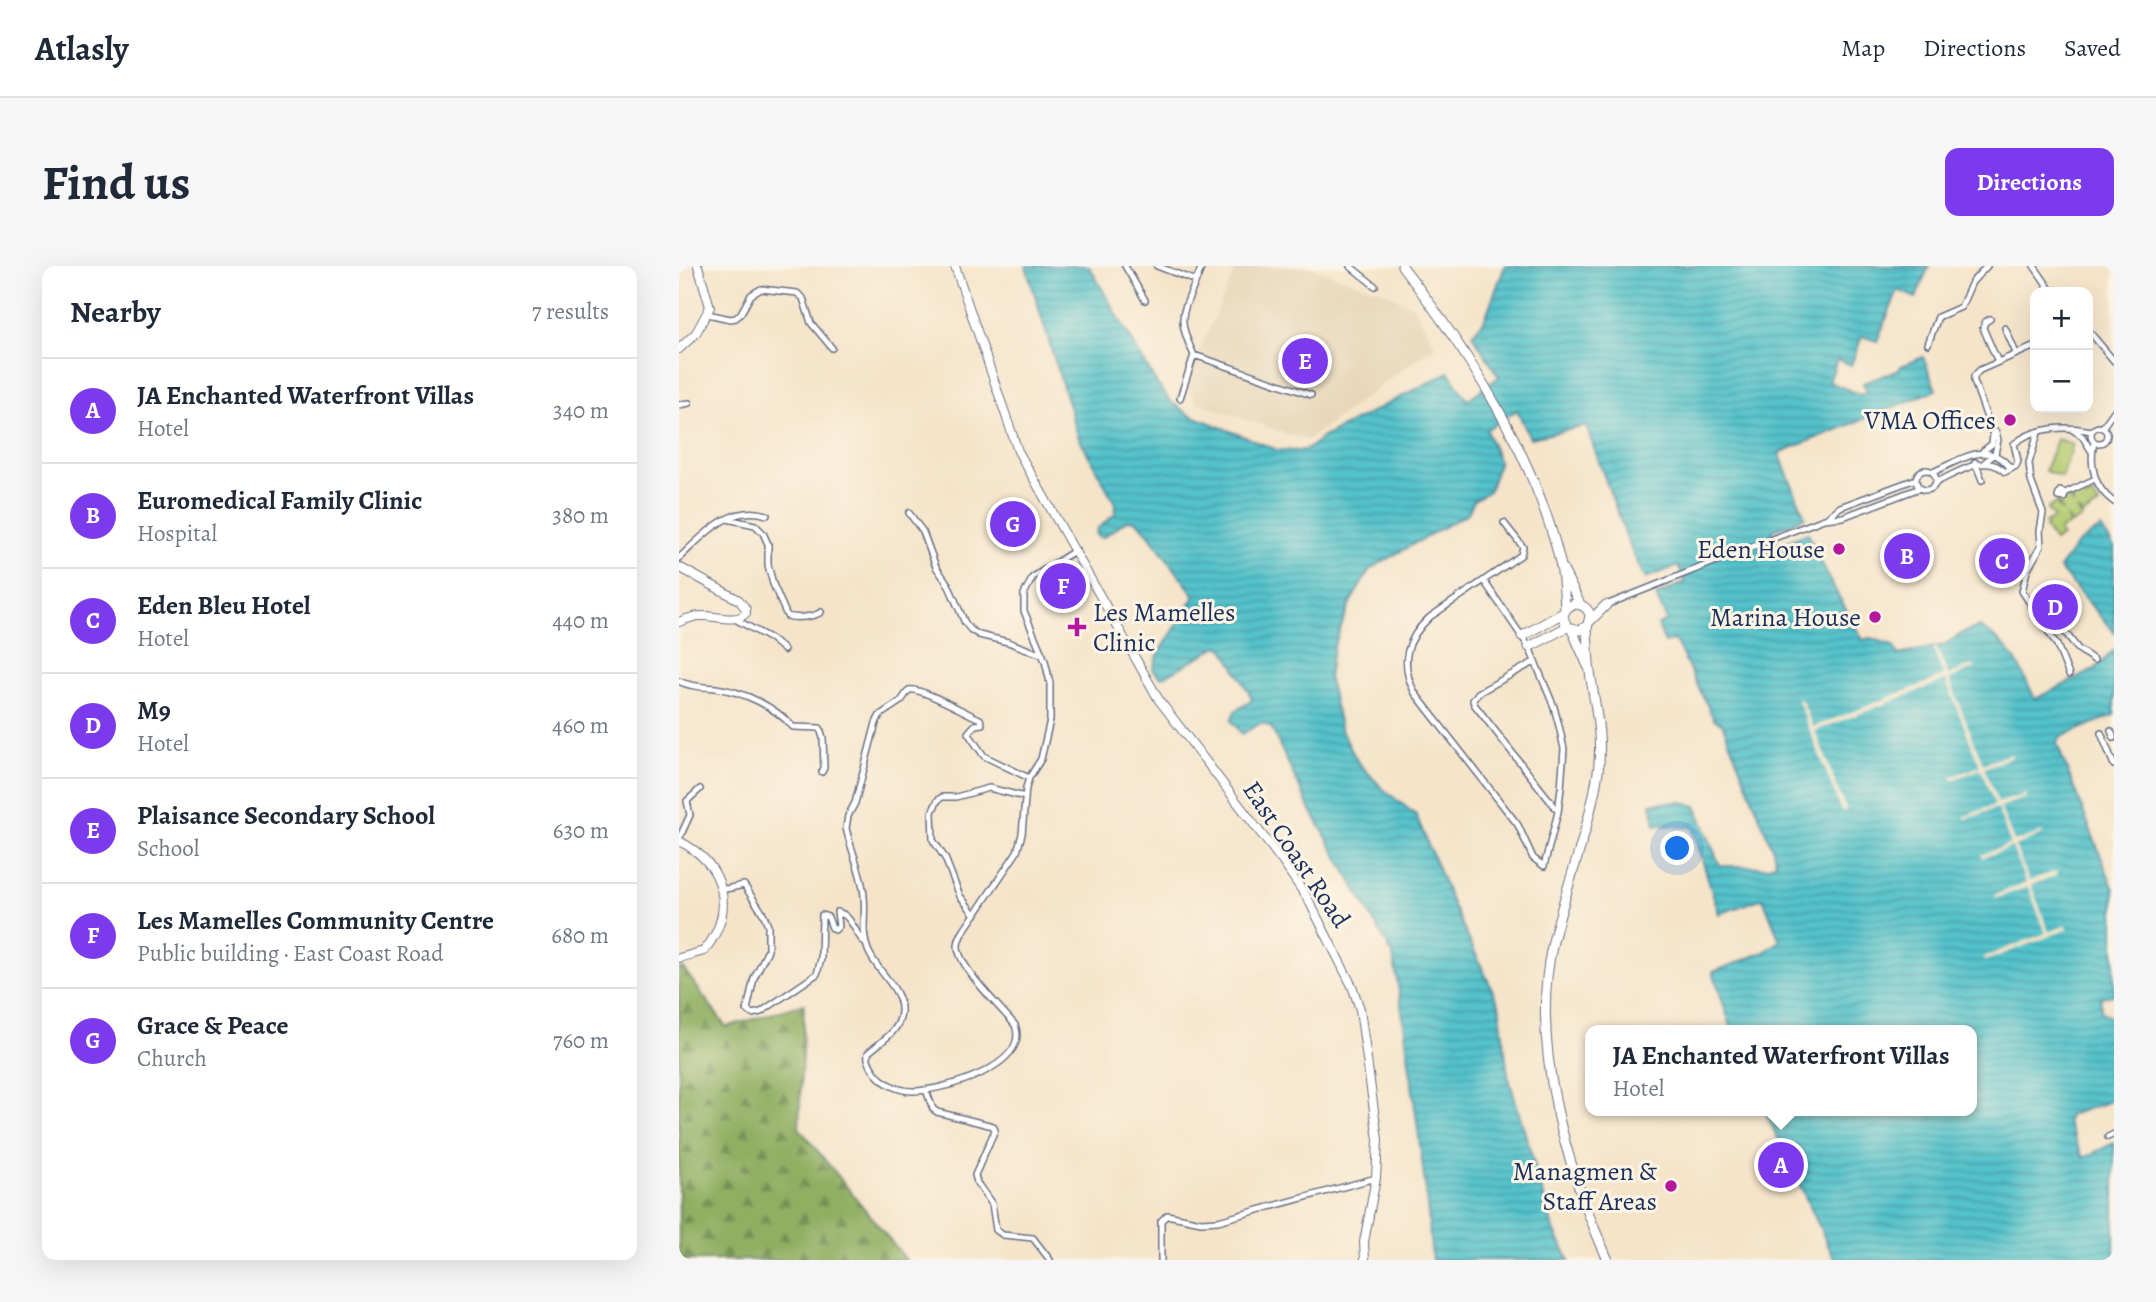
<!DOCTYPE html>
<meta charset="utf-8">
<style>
body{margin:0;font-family:Alegreya,serif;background:#f6f6f7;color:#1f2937}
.controls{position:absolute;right:21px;top:21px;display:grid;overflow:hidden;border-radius:14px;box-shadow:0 7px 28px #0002}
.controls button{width:63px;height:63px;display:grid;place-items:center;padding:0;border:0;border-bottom:2px solid #e0e1e3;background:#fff;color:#1f2937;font:35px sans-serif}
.you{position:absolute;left:999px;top:583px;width:24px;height:24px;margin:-18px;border:5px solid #fff;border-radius:50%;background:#1a73e8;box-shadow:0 0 0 10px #1a73e833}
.badge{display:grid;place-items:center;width:46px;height:46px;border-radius:50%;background:#7c3aed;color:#fff;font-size:23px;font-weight:700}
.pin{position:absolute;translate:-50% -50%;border:4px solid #fff;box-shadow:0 2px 7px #0006}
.popup{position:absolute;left:906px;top:759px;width:392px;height:91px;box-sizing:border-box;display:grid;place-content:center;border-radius:14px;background:#fff;filter:drop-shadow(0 2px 5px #0005);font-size:23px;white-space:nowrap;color:#747a83}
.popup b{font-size:26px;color:#1f2937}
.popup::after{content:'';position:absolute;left:50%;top:100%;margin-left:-14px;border:14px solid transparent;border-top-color:#fff}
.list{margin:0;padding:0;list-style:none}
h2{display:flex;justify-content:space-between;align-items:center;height:91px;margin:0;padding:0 28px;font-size:30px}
h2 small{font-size:23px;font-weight:400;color:#747a83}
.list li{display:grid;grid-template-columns:46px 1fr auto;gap:21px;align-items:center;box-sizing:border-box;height:105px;padding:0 28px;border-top:2px solid #e0e1e3}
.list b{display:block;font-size:26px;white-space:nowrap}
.list p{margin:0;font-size:23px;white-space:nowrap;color:#747a83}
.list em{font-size:23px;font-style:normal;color:#747a83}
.map{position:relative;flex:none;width:1435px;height:994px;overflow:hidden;border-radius:14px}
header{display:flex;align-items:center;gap:42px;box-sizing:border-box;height:98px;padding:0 35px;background:#fff;border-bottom:2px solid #e0e1e3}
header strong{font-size:33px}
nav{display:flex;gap:38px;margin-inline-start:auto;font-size:24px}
.intro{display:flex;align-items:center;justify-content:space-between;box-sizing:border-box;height:168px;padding:0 42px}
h1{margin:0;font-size:49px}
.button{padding:18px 32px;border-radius:14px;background:#7c3aed;color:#fff;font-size:24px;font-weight:700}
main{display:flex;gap:42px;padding:0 42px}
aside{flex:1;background:#fff;border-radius:14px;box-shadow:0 7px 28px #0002}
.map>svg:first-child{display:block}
</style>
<header>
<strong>Atlasly</strong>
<nav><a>Map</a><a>Directions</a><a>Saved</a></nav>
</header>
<div class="intro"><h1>Find us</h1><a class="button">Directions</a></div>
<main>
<aside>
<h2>Nearby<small>7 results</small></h2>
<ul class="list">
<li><span class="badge">A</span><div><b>JA Enchanted Waterfront Villas</b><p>Hotel</p></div><em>340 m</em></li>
<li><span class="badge">B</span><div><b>Euromedical Family Clinic</b><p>Hospital</p></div><em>380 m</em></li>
<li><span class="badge">C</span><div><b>Eden Bleu Hotel</b><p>Hotel</p></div><em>440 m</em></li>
<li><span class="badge">D</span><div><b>M9</b><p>Hotel</p></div><em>460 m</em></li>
<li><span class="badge">E</span><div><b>Plaisance Secondary School</b><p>School</p></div><em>630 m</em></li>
<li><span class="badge">F</span><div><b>Les Mamelles Community Centre</b><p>Public building · East Coast Road</p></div><em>680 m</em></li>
<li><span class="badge">G</span><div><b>Grace &amp; Peace</b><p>Church</p></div><em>760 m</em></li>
</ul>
</aside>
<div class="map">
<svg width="1435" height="994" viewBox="0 0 1435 994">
<defs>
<pattern id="forest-firs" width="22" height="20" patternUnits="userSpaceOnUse" patternTransform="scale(1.75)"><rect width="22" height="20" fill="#8faf62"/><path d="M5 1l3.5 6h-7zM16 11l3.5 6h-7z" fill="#748f54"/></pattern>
<pattern id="water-rules" width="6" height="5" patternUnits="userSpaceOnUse" patternTransform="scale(1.75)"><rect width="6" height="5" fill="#54c2ca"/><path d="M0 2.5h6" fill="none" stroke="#459ea7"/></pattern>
</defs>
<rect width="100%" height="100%" fill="#fcf5e5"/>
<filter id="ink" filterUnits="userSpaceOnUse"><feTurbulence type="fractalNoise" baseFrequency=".0143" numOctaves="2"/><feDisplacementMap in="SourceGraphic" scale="14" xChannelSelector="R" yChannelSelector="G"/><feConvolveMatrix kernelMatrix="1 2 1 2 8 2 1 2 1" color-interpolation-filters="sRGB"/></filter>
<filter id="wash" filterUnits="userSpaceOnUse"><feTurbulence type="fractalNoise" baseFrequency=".00686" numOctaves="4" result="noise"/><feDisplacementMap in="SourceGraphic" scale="28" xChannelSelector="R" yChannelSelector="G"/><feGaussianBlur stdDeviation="1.57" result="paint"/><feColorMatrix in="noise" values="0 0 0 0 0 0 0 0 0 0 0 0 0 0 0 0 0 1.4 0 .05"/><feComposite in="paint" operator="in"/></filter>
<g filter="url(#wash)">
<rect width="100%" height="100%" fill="#f5e4c9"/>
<!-- built -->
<path fill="#e7d5b8" d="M558 0H628L705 26 734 40 757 80 714 110 628 175 517 136 512 126 505 120Z"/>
<!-- forest -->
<path fill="url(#forest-firs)" stroke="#556f60" stroke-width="2" d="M4 702 47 761 125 738 120 862 227 994H0V703Z"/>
<!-- pitch -->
<path fill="#b4cb6f" stroke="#687d66" stroke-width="2" d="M1378 173 1394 178 1383 211 1366 205Z
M1401 226 1407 232 1413 229 1420 239 1404 249 1398 244 1403 252 1393 258 1387 251 1391 258 1380 265 1383 270 1375 275 1366 262 1368 260 1366 257 1375 252 1368 243 1377 237 1383 246 1380 237 1389 231 1395 239 1393 232Z"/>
<!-- water -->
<path fill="url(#water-rules)" stroke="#387894" stroke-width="2" d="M347 0H410L476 115 492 136 509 148 598 184 619 185 629 183 644 171 770 106 788 134 820 111 793 68 805 55 826 0H1250L1237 32 1219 24 1198 75 1183 70 1172 99 1158 93 1150 116 1182 129 1188 126 1184 117 1220 104 1222 100 1244 91 1257 124 1100 187 1126 251 1093 265 1098 279 1129 267 1150 313 1184 374 1191 372 1214 379 1219 389 1265 379 1285 366 1301 361C1334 381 1340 399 1356 433L1415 404 1435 384V449L1386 469 1380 472 1378 478 1435 624V729L1422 731V745L1435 754V834L1390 849 1388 856 1404 892 1435 877V994H1156L1086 845H1293V764H1053L1034 706 1085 686 1101 675 1084 632 1040 648 1013 561 976 559 972 537 1003 536 1017 540 1041 600 1088 601 1097 597 1094 584 1043 457 1035 453 996 374 986 377 979 359 988 354 977 330 1006 316 999 300 966 312 951 281 907 160 851 172 838 144 807 164 820 196 810 225 795 234 789 247 691 303 671 337 655 380 649 410 662 464 678 495 703 522 737 549 775 642 820 738 829 809 874 962 890 994H753L747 926 725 757 714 689 629 539 592 461 582 457 563 468 552 454 556 445 572 435 573 432 545 383 539 380 485 411 480 410 474 403 478 391 516 330 464 261 457 255 448 254 423 272 417 269 418 263 436 248 437 239 399 170Z
M1422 262 1435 281V366L1380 302 1398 278Z"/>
<!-- pier -->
<path fill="#f5e4c9" d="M1257 381 1269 409 1295 399 1296 402 1270 413 1304 498 1332 488 1333 491 1305 502 1319 537 1347 528 1348 531 1321 541 1335 576 1363 566 1364 568 1336 580 1350 615 1377 605 1378 609 1352 619 1370 666 1388 659 1389 663 1306 695 1305 691 1367 667 1349 621 1317 632 1315 629 1347 617 1333 581 1303 592 1302 589 1332 578 1318 542 1287 553 1286 550 1316 539 1302 503 1273 514 1272 511 1301 500 1267 414 1136 465 1167 544 1163 546 1119 434 1122 433 1134 461 1265 410 1254 382Z"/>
</g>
<g filter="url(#ink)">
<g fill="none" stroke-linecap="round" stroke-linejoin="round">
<!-- street casing -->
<g stroke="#676e83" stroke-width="8">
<path id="street" d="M446 0 466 34
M478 0 517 15 523 0
M671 0 696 20
M1355 0 1373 26
M29 48 51 53 57 52 62 47 72 29 82 23 118 27 124 32 132 57 153 82
M1311 53 1306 56 1304 62 1319 96
M1326 62 1337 87
M1409 64 1435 95
M1249 78 1259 51 1282 41 1293 16 1308 0
M515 89 632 129
M501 132 515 89C498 53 502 50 517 15
M0 139 10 137
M1412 169a8 8 0 1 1 16 0a8 8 0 1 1-16 0Z
M1423 162 1435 145
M1392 163 1403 170 1413 186
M1359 167 1350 197 1352 215 1364 247 1361 265 1362 280 1348 305 1343 325 1378 379 1390 409
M1415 176C1410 199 1415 222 1435 236
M1304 185 1313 178 1314 169 1295 115V110L1301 104 1356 80
M1296 196 1303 214
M1306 196 1316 188 1319 174 1317 166
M1237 214a10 10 0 1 1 20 0a10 10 0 1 1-20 0Z
M1254 206C1282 194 1310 172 1332 203
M1258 216C1278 207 1308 186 1326 206L1337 200 1339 195 1335 178C1356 160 1388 160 1413 165
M1386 227 1385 232 1379 231 1381 225 1386 227 1416 213
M230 247 244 266 257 301 269 318 286 357 292 364 300 369 329 376 364 389
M1148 252 1161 241 1237 213
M48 253 76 259 84 267 89 278V299L94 318 108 350C118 353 135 351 142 346
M0 292C24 270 51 237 88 249
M805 315 850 381 875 441 881 464 885 483 882 522 879 546 865 600 854 592 839 559 736 427C720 397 727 373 751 351L842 289 844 281 825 257
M927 339 1098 271 1145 253 1164 251 1241 222
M1354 341 1360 339 1366 340 1399 383 1415 394
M56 353 92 373 105 384
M855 396 799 427 794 434 795 438 879 545
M0 415C11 421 25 421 37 422 65 426 95 440 114 461L141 462 144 472 145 502 143 506
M1432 465 1435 472
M1422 467 1435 499
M350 512 305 490 289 467 296 459 303 458 301 453C286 447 242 421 230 424L222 435 201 449 197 457 176 537 169 550 167 562C172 585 183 607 185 630 187 648 182 667 189 684 197 705 224 723 222 746 221 766 202 775 189 787 188 794 190 796 193 802 201 816 218 825 234 825 263 825 352 800 336 759 322 742 279 701 279 680 279 672 284 666 288 660L338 586 343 568 347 522 350 512 362 493 371 454V417L366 395 345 345V328L354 311 397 284
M0 573 11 549 8 535 21 523
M42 624 65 619 85 649 89 660V684L75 712 68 744 73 748 82 746 138 708 142 693 143 649 149 651 153 662 156 664 160 660 158 646C174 649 175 668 187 678
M296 649 281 630 266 592 254 574 253 546 259 534 263 531H277L310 522 346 531
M247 824 254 843 258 846 314 860 316 864 296 909 298 917 313 938 317 964 324 969 354 972 371 994
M1429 871 1435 868
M482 994V955L488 949 522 956 539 955 697 912"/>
</g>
<!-- secondary casing -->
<g stroke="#676e83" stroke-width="10">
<path id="secondary" d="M276 0 339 185 480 434 603 595 629 633 673 720 681 743 699 874 697 912 685 976 686 994
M0 83 17 67 31 41 19 0
M0 301 60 334 67 343V347C57 358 36 349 22 350 14 350 7 353 0 356
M0 575C46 598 58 644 25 685L0 692"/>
</g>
<!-- primary casing -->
<g stroke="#676e83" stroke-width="11">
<path id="primary" d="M723 0C789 86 856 189 881 296 885 311 885 328 886 343
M884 304 901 338
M911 355 927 339
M908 360 901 364 888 361 884 351C887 335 904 334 911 348 911 354 908 358 908 364 909 377 909 393 911 406 916 441 924 470 919 506 910 566 886 622 873 680 851 779 888 904 929 994
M893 364 909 400
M843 370 884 347
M850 381 888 361"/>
</g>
<!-- street -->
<use href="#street" stroke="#fff" stroke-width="5"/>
<!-- secondary -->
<use href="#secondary" stroke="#fff" stroke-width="8"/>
<!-- primary -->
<use href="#primary" stroke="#fff" stroke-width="9"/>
</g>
</g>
<!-- markers -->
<g fill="#b5179e" stroke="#fcf5e5" stroke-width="2.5">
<circle cx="1331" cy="154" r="7"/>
<circle cx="1160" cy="283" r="7"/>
<circle cx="1196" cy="351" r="7"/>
<path d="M394.5 350.5h7v7h7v7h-7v7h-7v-7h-7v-7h7z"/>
<circle cx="992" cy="920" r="7"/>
</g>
<g text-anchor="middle" stroke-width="6" stroke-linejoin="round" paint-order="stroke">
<!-- poi labels -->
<g font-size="26" fill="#1b2f5e" stroke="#fcf5e5" text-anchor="end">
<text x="1317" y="163">VMA Offices</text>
<text x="1146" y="292">Eden House</text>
<text x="414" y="355" text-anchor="start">Les Mamelles<tspan x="414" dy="30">Clinic</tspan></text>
<text x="1182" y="360">Marina House</text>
<text x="978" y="914">Managmen &amp;<tspan x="978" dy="30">Staff Areas</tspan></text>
</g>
<!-- street labels -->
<g font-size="26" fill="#1b2f5e" stroke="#fcf5e5">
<text transform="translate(618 588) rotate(56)" y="9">East Coast Road</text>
</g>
</g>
</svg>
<div class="controls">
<button>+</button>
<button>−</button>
</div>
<div class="you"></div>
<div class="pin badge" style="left:1102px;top:899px">A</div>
<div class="popup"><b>JA Enchanted Waterfront Villas</b>Hotel</div>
<div class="pin badge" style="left:1228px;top:290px">B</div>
<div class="pin badge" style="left:1323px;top:295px">C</div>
<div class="pin badge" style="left:1376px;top:341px">D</div>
<div class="pin badge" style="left:626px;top:95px">E</div>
<div class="pin badge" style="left:384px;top:320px">F</div>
<div class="pin badge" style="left:334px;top:258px">G</div>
</div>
</main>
